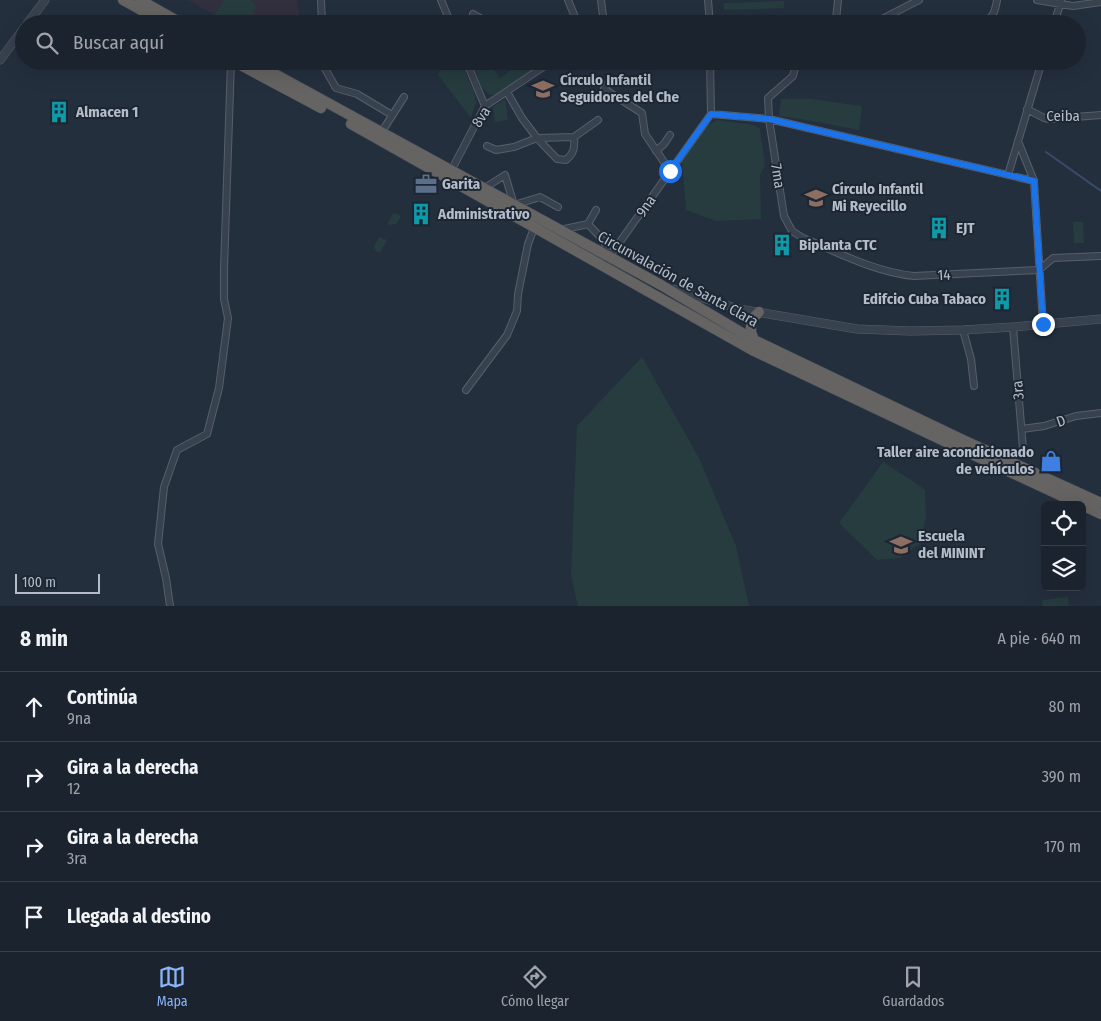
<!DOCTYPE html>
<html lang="es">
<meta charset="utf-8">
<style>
body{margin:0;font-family:"Fira Sans Condensed",sans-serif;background:#282f3a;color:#f1f3f6}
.controls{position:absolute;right:15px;bottom:15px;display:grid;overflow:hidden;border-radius:8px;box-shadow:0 5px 20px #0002}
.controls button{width:45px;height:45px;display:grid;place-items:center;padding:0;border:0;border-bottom:1px solid #39404a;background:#1b232e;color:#f1f3f6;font:25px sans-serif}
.scale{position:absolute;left:15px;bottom:12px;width:85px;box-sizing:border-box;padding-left:5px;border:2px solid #b4bcc9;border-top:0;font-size:14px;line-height:18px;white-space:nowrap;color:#b4bcc9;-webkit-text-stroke:4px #1d2633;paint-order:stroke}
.stop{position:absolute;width:15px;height:15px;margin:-11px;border:4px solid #1a73e8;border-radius:50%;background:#fff}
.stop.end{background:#1a73e8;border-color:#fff;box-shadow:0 1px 5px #0008}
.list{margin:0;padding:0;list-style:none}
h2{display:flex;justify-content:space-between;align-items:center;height:65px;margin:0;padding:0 20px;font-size:21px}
h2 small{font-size:16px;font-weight:400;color:#a0a4aa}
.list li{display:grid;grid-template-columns:32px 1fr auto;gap:15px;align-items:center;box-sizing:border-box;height:70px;padding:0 20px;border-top:1px solid #39404a}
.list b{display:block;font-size:19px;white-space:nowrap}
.list p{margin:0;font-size:16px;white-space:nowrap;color:#a0a4aa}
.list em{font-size:16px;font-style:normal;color:#a0a4aa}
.icon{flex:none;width:28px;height:28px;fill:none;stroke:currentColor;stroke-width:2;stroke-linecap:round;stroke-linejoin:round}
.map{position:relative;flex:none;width:1101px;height:606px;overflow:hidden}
.search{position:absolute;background:#1b232e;box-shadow:0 5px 20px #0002;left:15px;right:15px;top:15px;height:55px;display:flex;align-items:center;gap:12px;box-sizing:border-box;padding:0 18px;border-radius:28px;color:#a0a4aa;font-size:19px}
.sheet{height:345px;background:#1b232e}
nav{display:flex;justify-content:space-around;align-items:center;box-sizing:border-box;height:70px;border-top:1px solid #39404a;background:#1b232e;font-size:14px;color:#a0a4aa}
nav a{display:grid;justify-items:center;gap:2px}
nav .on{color:#8ab4f8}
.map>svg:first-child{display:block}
</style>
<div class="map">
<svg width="1101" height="606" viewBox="0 0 1101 606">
<rect width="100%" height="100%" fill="#242f3e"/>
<!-- medical -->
<path fill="#32303f" d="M189 0H297L299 15 294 24H229Z"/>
<!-- green -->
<path fill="#263c3f" d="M224 0H250L254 3 256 10 250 18 253 22 252 24H229L214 15Z
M784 1V8L724 10V3Z
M444 61H460L474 91 476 102 471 118 438 75Z
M473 61H488L500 78 515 67 511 61H544L497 94 491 95C479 89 477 74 473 61Z
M505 99 508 120 495 122 493 107Z
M781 99H811L862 106 859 130 807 120 779 116Z
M717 120 754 125 760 129 765 166 760 175 761 219 716 221 686 210 682 161 707 126Z
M393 213 398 214 401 217 396 224 387 225Z
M1073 222H1083L1084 243H1074Z
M379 237 387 240 381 251 378 252 375 250 374 246Z
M642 357 699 458 736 546 749 606H578L571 575 577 426Z
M883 462 917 484 925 490 926 518 919 544 900 558 877 560 839 523Z
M1068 597 1069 606H1043L1042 600Z"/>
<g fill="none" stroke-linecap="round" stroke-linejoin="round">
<!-- stream -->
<path stroke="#394c67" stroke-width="2" d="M1046 152 1101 191"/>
<!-- minor casing -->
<g stroke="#565f6c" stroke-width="8">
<path id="minor" d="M321 0 322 24
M441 0 451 24
M568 0 575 17 579 24
M601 0 604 24
M708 0 710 24
M1037 0 1073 6 1101 2
M473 14 482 19 486 24
M836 20 838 0
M705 24 882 19 919 0
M933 24 936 22 941 24
M984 24C993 17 995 12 997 0
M1054 24 1061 1
M323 61 324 67 336 88 357 94 392 115
M466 61 485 106
M797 61 793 76 768 98 769 119 784 216 792 231 803 238C839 253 875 272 914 276L1039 270 1053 258 1101 256
M859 61H862
M610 80 604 89 642 113 645 134 670 171
M507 92 522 118 537 138 557 159 566 160C574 153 575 148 574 137
M1027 109 1044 118 1049 119 1101 115
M711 114 769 119 1034 181
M381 133 404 97
M1018 141 1034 181 1043 324
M487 146 496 150 514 147 537 138 574 137 598 120
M656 151 664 144 670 135
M451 171 485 106 552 61
M1008 175 1042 61
M483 189 505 175 514 205 540 197 558 207
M588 224 596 210
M560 230 588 224 604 241 609 256
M607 260 711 114 710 61
M1013 327 1023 449 1020 454
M963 330 971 359 974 386
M466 390 507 335 517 311 518 294 528 244 534 228
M1022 429 1044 426 1076 416 1101 413
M170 606 166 578 158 544 164 487 177 450 207 434 219 388 228 318 224 299V269L231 61"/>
</g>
<!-- tertiary casing -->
<g stroke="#565f6c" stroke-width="9">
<path id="tertiary" d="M27 24 45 0
M0 60 24 28
M673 289 739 309 857 329 910 331 963 330 1013 327 1101 319"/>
</g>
<!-- trunk casing -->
<g stroke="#434c59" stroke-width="11">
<path id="trunk" d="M123 0 166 24
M140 0 183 24
M233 61 321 108
M251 61 661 285 754 340 963 440 1101 503
M351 124 752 350 963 450 1081 505
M754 340 751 332V320L759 312
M1082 505 1101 514"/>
</g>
<!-- minor -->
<use href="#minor" stroke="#38414e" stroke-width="6"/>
<!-- tertiary -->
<use href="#tertiary" stroke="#38414e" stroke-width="8"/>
<!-- trunk -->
<use href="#trunk" stroke="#656462" stroke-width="10"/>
</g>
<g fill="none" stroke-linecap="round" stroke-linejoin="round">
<!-- route -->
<path stroke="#1a73e8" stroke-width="6" d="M670 171 711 114 769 119 1034 181 1043 324"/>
</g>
<!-- icons -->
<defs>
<g id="school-bare" transform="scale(1.725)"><path d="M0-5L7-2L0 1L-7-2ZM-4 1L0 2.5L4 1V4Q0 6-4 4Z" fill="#8d6e63" stroke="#1d2633" stroke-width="2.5" paint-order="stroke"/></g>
<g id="building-bare" transform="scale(1.725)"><path d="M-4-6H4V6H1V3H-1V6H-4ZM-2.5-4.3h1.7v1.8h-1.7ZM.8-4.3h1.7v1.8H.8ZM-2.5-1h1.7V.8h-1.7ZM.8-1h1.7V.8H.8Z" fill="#0f9aa8" stroke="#1d2633" stroke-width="2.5" paint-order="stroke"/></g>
<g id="office-bare" transform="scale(1.725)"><path d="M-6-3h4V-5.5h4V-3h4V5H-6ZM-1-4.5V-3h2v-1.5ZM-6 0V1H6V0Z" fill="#5c6f8a" stroke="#1d2633" stroke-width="2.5" paint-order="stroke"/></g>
<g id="shop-bare" transform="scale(1.725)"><path d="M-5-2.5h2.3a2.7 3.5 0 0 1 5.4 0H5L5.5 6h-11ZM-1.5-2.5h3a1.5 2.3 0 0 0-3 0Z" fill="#3f7fe0" stroke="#1d2633" stroke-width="2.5" paint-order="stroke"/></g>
<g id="university-bare" transform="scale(1.725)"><path d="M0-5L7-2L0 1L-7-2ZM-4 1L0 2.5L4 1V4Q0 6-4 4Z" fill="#8d6e63" stroke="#1d2633" stroke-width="2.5" paint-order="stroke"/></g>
</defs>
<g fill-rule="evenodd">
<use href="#school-bare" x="543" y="89"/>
<use href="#building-bare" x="59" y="112"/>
<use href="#office-bare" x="426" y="184"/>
<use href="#school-bare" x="816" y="198"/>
<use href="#building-bare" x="421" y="214"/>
<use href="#building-bare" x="939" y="228"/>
<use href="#building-bare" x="782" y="245"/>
<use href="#building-bare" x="1002" y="299"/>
<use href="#shop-bare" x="1051" y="461"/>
<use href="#university-bare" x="901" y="545"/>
</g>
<g text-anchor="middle" stroke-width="4" stroke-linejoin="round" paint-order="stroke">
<!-- poi labels -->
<g font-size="15" font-weight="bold" fill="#b4bcc9" stroke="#1d2633" text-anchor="start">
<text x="560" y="85">Círculo Infantil<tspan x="560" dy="17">Seguidores del Che</tspan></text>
<text x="76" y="117">Almacen 1</text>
<text x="442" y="189">Garita</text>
<text x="832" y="194">Círculo Infantil<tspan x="832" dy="17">Mi Reyecillo</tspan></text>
<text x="438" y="219">Administrativo</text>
<text x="956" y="233">EJT</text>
<text x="799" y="250">Biplanta CTC</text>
<text x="986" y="304" text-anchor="end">Edifcio Cuba Tabaco</text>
<text x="1034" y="457" text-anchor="end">Taller aire acondicionado<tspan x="1034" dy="17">de vehículos</tspan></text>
<text x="918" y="541">Escuela<tspan x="918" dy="17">del MININT</tspan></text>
</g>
<!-- street labels -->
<g font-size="15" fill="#b4bcc9" stroke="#1d2633">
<text x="1063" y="121">Ceiba</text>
<text transform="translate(481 117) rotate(-57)" y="5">8va</text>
<text transform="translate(778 176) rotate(81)" y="5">7ma</text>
<text transform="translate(646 206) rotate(-55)" y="5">9na</text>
<text transform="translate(944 275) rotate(-3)" y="5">14</text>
<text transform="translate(678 279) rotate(29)" y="5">Circunvalación de Santa Clara</text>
<text transform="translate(1018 390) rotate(-95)" y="5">3ra</text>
<text transform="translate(1061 421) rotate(-19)" y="5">D</text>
</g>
</g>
</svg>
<div class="controls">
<button><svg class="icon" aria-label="locate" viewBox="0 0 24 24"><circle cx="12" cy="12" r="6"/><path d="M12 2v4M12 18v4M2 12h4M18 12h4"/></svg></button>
<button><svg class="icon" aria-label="layers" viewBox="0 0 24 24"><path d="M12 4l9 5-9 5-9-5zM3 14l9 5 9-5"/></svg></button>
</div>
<div class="scale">100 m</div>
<div class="stop" style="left:670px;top:171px"></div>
<div class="stop end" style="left:1043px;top:324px"></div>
<div class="search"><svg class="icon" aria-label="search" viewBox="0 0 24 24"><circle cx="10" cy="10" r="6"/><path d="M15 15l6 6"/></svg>Buscar aquí</div>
</div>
<section class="sheet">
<h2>8 min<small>A pie · 640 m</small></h2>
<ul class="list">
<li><svg class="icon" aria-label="ahead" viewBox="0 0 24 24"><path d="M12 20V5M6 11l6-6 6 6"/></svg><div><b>Continúa</b><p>9na</p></div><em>80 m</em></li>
<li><svg class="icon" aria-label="right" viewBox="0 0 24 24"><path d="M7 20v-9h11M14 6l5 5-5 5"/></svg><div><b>Gira a la derecha</b><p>12</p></div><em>390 m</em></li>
<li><svg class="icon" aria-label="right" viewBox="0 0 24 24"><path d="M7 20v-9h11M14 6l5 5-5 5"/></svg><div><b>Gira a la derecha</b><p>3ra</p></div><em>170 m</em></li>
<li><svg class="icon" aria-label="arrive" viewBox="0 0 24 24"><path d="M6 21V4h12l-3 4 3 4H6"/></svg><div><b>Llegada al destino</b></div></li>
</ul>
</section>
<nav>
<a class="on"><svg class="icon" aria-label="map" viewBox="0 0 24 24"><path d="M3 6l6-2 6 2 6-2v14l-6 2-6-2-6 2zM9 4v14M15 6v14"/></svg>Mapa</a>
<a><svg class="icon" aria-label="directions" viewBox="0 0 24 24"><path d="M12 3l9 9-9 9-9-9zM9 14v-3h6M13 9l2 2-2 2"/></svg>Cómo llegar</a>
<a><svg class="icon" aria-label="saved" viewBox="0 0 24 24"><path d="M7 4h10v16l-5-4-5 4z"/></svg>Guardados</a>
</nav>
